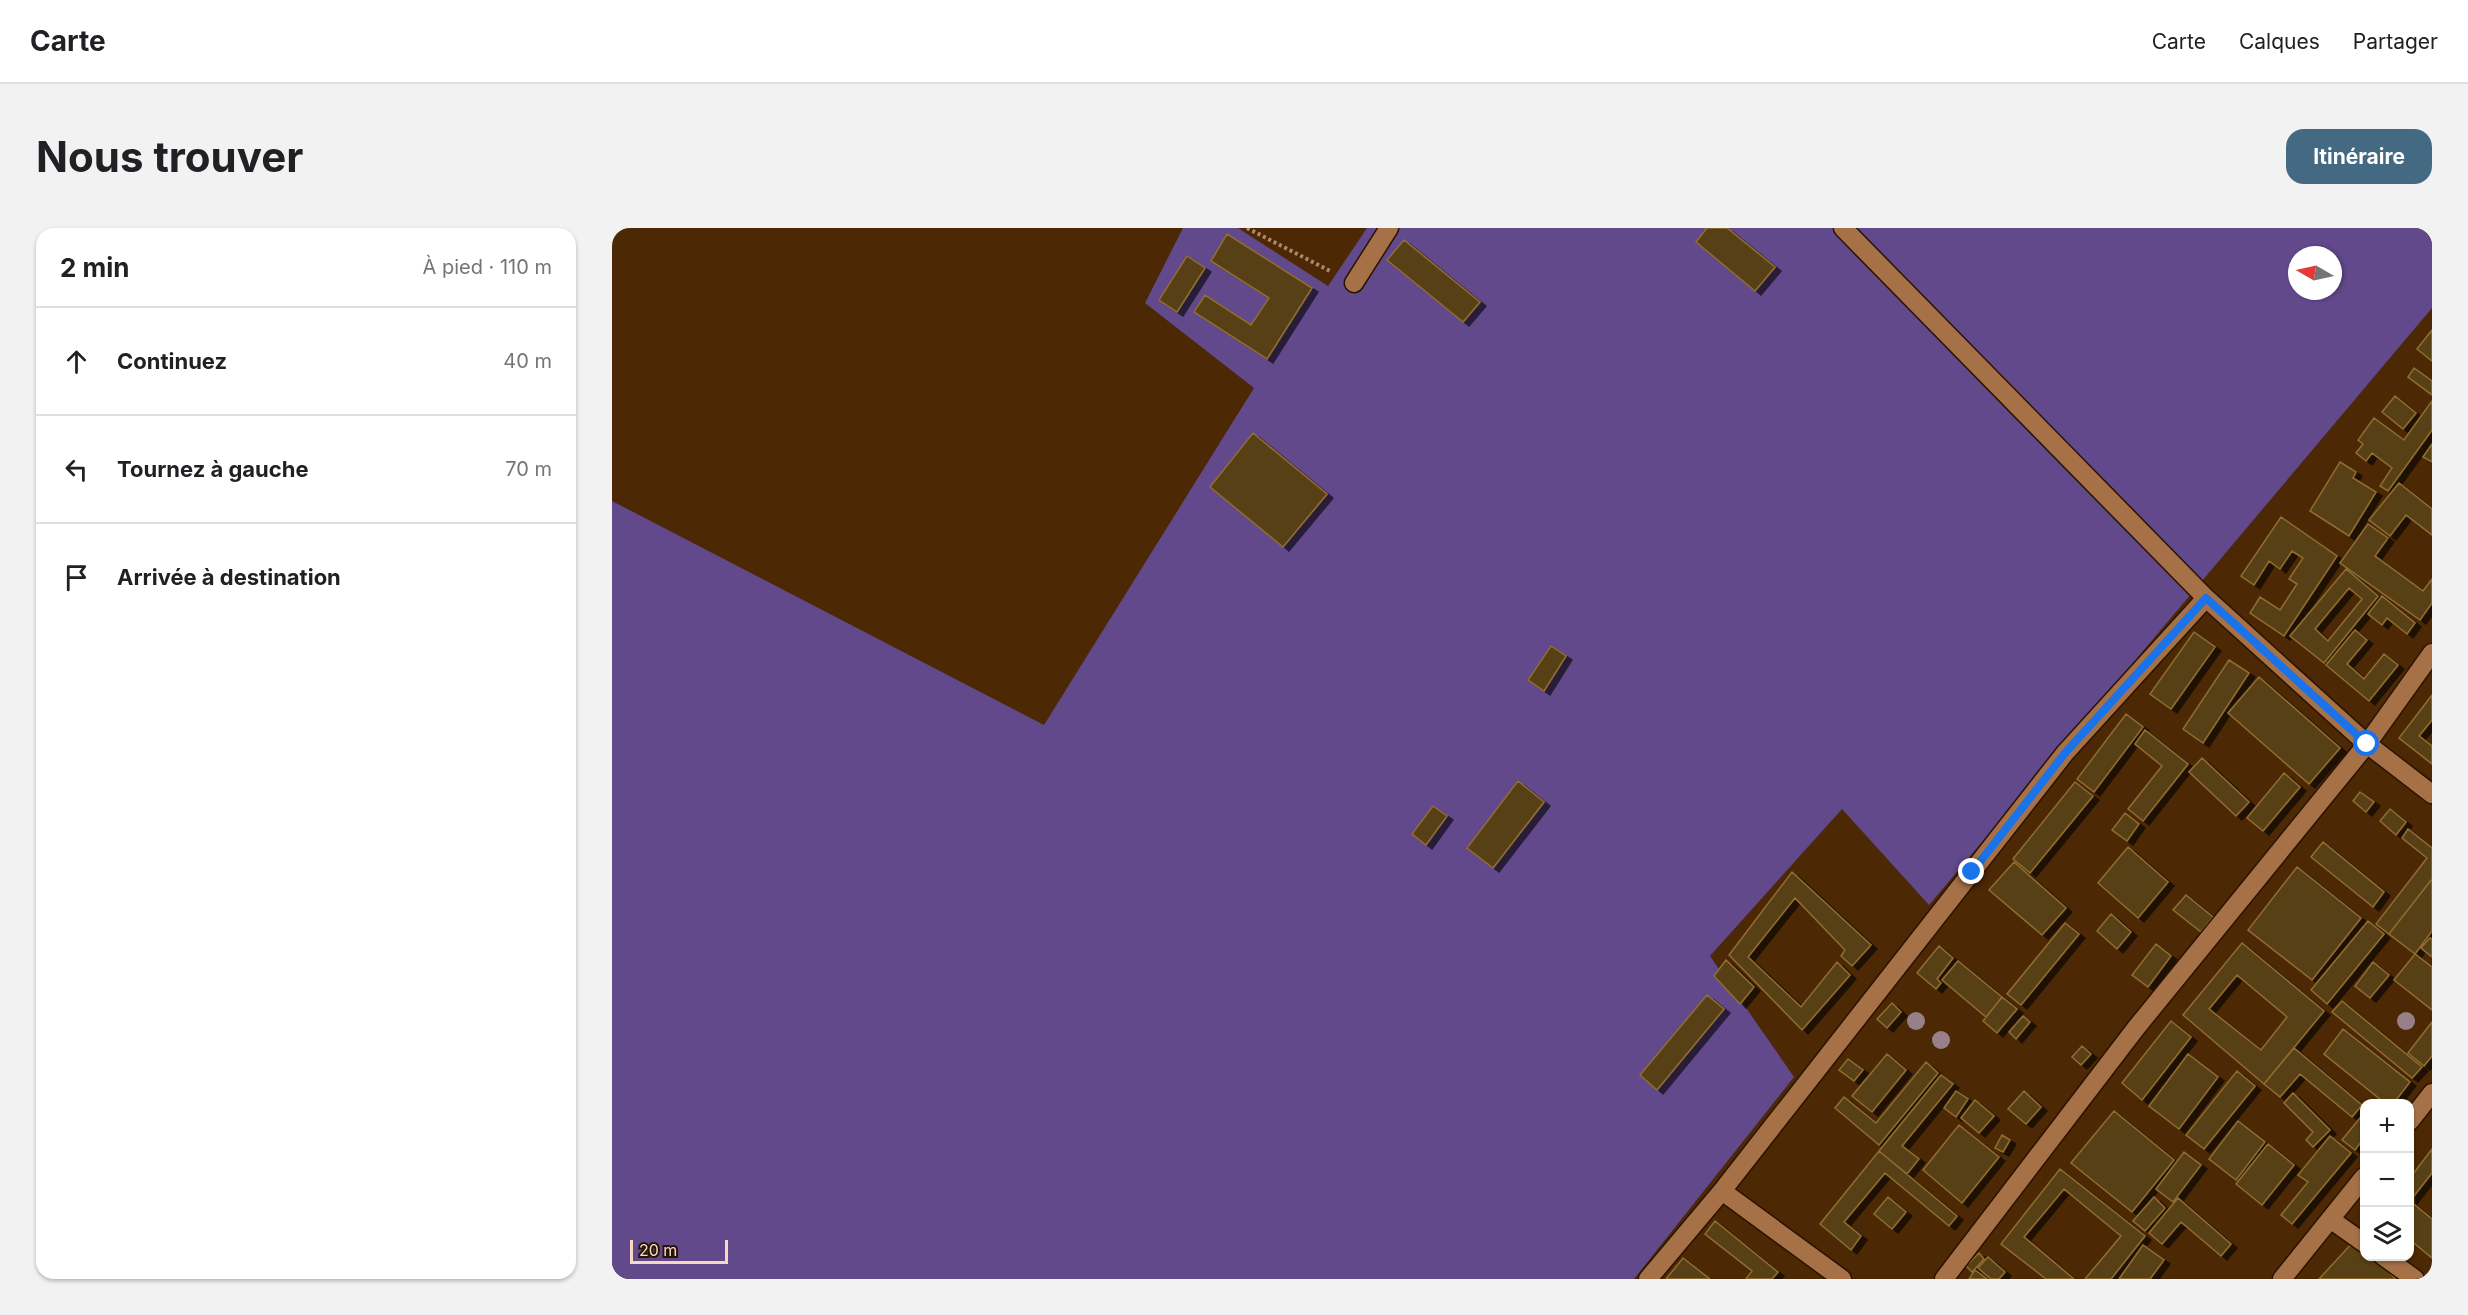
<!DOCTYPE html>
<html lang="fr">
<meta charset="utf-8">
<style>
body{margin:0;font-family:Inter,sans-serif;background:#f2f2f2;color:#202124}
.controls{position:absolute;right:18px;bottom:18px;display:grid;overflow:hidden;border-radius:12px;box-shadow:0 2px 4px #0004}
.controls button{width:54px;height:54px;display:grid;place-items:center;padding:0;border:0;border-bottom:2px solid #e0e0e0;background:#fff;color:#202124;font:30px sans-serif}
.compass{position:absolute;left:1676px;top:18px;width:54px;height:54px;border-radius:50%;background:#fff;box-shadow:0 2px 4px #0004;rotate:279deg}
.scale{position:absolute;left:18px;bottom:15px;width:98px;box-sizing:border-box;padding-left:6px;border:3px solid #f7d9c3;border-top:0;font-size:16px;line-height:21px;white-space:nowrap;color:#f7d9c3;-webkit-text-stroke:4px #291404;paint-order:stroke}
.stop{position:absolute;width:18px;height:18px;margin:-14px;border:4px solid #1a73e8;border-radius:50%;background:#fff}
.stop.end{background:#1a73e8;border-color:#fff;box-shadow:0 2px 6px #0008}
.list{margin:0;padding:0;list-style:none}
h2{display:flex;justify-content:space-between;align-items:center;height:78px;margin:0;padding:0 24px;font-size:26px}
h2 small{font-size:20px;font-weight:400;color:#757577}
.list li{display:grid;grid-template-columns:39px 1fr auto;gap:18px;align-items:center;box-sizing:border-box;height:108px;padding:0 24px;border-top:2px solid #e0e0e0}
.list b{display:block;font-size:22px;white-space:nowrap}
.list em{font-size:20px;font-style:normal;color:#757577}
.icon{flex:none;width:33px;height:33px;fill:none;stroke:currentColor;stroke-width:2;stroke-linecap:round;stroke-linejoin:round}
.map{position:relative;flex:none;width:1820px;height:1051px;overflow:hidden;border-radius:18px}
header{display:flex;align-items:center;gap:36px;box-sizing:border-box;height:84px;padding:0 30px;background:#fff;border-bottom:2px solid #e0e0e0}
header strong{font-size:28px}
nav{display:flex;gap:33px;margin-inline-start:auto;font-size:21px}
.intro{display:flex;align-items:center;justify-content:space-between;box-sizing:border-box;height:144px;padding:0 36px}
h1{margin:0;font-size:42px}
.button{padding:15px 27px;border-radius:18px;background:#446982;color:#fff;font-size:21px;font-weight:700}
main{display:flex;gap:36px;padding:0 36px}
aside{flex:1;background:#fff;border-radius:18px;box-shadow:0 2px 4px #0004}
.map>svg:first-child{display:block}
</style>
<header>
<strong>Carte</strong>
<nav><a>Carte</a><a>Calques</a><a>Partager</a></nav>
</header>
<div class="intro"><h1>Nous trouver</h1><a class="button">Itinéraire</a></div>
<main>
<aside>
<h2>2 min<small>À pied · 110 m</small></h2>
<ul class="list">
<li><svg class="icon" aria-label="ahead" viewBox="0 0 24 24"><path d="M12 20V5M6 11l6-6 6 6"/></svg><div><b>Continuez</b></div><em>40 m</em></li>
<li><svg class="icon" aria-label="left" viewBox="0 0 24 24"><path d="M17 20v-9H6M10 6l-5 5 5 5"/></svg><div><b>Tournez à gauche</b></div><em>70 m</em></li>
<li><svg class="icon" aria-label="arrive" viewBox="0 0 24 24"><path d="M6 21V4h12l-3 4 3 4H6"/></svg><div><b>Arrivée à destination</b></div></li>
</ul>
</aside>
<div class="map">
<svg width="1820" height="1051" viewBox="0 0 1820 1051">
<defs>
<filter id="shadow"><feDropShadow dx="6" dy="4" stdDeviation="0" flood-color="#0009"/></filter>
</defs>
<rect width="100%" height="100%" fill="#4c2805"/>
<!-- green -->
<path fill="#61498b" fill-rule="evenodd" d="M571 0H626L716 58 755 0H1820V80L1317 677 1230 581 1098 728 1182 849 1022 1051H0V273L432 497 642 160 533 75ZM1685 27H1721V63H1685Z"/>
<!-- building -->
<path fill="#594012" stroke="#906d32" stroke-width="1.5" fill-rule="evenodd" filter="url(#shadow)" d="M1095 0H1115L1163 39 1143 63 1084 14Z
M615 6 700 60 655 131 582 84 593 67 639 97 657 70 599 33Z
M792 12 868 74 851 94 775 32Z
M575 28 593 40 565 84 547 72Z
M1820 102V133L1805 121Z
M1802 140 1820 153V167L1796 149Z
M1783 168 1804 185 1791 201 1770 184Z
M1820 173V202L1776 263 1768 258 1780 240 1760 225 1754 233 1744 225 1751 216 1746 212 1762 190 1792 212Z
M641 205 715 266 671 319 598 259Z
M1820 216V234L1811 229Z
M1728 234 1744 244 1741 250 1764 264 1737 308 1698 283Z
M1787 255 1820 281V307L1794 287 1778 308 1757 292Z
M1669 289 1725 328 1672 408 1638 385 1648 369 1668 382 1685 356 1677 351 1691 330 1680 323 1668 341 1657 333 1642 357 1629 348Z
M1756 296 1776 310 1763 328 1811 363 1820 351V375L1808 392 1728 335Z
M1734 341 1766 368 1712 435 1678 408ZM1737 360 1750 371 1716 413 1703 401Z
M1770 368 1803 395 1795 406 1775 390 1770 397 1756 386Z
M1743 402 1755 412 1735 436 1752 451 1772 426 1786 437 1757 473 1714 437Z
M1582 404 1603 419 1559 481 1538 466Z
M939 418 954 428 932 463 916 452Z
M1617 432 1637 445 1591 515 1571 501Z
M1647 449 1728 520 1697 556 1616 485Z
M1820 467V492L1807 508 1820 518V536L1787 510Z
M1514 486 1531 499 1482 564 1465 551Z
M1533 502 1576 536 1531 593 1516 581 1550 538 1523 516Z
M1590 530 1637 574 1624 588 1577 544Z
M1672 545 1688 559 1651 603 1635 590Z
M906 553 932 574 881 640 855 620Z
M1463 554 1481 568 1418 645 1401 631Z
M1748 564 1762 574 1754 584 1741 573Z
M821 578 835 588 814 617 800 606Z
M1778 581 1794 594 1784 607 1768 593Z
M1513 585 1527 596 1515 613 1500 602Z
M1796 601 1820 620V651L1777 706 1764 696 1815 630 1790 610Z
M1711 614 1772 664 1761 679 1699 629Z
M1516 619 1556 654 1526 690 1486 655Z
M1402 634 1454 680 1430 707 1377 662Z
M1685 639 1749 690 1700 752 1636 702Z
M1180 644 1259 717 1240 738 1229 728 1233 722 1183 670 1136 729 1189 779 1225 734 1238 747 1190 802 1117 727Z
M1820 651V703L1803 726 1777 706Z
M1574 667 1601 689 1589 704 1561 682Z
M1499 686 1519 704 1505 721 1485 703Z
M1756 693 1772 706 1715 776 1699 762Z
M1453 695 1467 706 1409 777 1395 766Z
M1818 710 1820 711V729L1809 720Z
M1630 715 1712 783 1652 856 1571 787ZM1625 747 1675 789 1649 822 1597 781Z
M1544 716 1559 728 1536 759 1520 747Z
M1327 718 1341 730 1325 751 1329 755 1324 761 1305 745Z
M1803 726 1820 739V782L1782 752Z
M1114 732 1142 759 1128 776 1102 748Z
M1346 733 1390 769 1374 789 1330 752Z
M1761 734 1777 747 1758 770 1743 758Z
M1095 767 1112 781 1045 862 1028 847Z
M1390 769 1405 781 1385 805 1371 793Z
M1730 773 1810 839 1800 850 1720 784Z
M1280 775 1289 784 1275 800 1265 791Z
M1411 788 1418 794 1404 811 1397 804Z
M1559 793 1579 809 1530 872 1510 855Z
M1820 794V828L1812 838 1796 825Z
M1731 801 1798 854 1781 876H1774L1712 826Z
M1470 818 1479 826 1469 837 1460 829Z
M1682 820 1750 877 1740 889 1688 846 1668 869 1652 856Z
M1275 826 1294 842 1260 884 1240 868Z
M1576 826 1606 849 1567 901 1537 878Z
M1236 831 1251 842 1242 853 1227 842Z
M1314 834 1326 845 1267 917 1223 880 1232 869 1264 895Z
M1625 843 1643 858 1592 921 1574 907Z
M1329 847 1341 856 1290 918 1307 931 1295 946 1267 923Z
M1344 863 1356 871 1344 889 1332 880Z
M1412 863 1429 879 1414 896 1396 881Z
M1681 865 1718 902 1701 919 1694 912 1701 904 1672 875Z
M1363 872 1382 888 1367 905 1349 890Z
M1502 883 1562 932 1520 984 1459 935Z
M1752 885V910L1743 922 1730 912Z
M1626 893 1653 914 1624 952 1597 931Z
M1347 897 1387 929 1350 975 1311 942Z
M1390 907 1398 912 1391 924 1383 920Z
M1718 908 1739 925 1680 996 1669 987 1696 954 1686 947Z
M1656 916 1682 937 1650 977 1624 956Z
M1820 921V945L1798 973 1820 991V1030L1798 1012V950Z
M1267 923 1345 988 1337 998 1273 945 1232 994 1249 1008 1239 1022 1208 996Z
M1572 924 1589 937 1561 974 1544 961Z
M1448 941 1533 1008 1499 1051H1473L1509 1008 1452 961 1412 1009 1462 1051H1434L1389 1016Z
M1276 969 1294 984 1280 1001 1262 986Z
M1542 969 1553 980 1533 1003 1521 993Z
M1566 970 1619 1016 1609 1028 1569 994 1550 1016 1537 1005Z
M1103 993 1166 1044 1160 1051H1134L1140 1043 1093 1006Z
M1743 1012 1752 1021V1028H1760L1784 1051H1707Z
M1531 1017 1552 1032 1538 1051H1507Z
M1367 1025 1372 1031 1360 1044 1354 1038Z
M1376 1029 1393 1044 1387 1051H1379L1366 1040Z
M1071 1030 1098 1051H1054Z
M1363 1042 1375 1051H1357Z"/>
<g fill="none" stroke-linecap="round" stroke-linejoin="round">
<!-- minor casing -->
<g stroke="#2b1300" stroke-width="21">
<path id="minor" d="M1231 0 1594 370 1755 516 1820 566
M742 55 777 0
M1798 893 1820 865
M1110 963 1230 1051
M1718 991 1752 1015
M1771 1028 1803 1051
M1036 1051 1110 963 1453 525 1594 370
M1332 1051 1524 800 1755 516 1820 425
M1670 1051 1752 949"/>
</g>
<!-- path -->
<path stroke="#a9886d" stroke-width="4" stroke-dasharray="3 3" stroke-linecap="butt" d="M635 0 720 44"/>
<!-- minor -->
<use href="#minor" stroke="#a67147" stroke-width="18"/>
</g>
<!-- trees -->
<g fill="#98808b">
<circle cx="1304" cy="793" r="9"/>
<circle cx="1794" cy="793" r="9"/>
<circle cx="1329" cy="812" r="9"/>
</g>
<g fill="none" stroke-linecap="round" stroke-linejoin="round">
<!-- route -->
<path stroke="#1a73e8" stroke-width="8" d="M1360 644 1453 525 1594 370 1755 516"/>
</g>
</svg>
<div class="controls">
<button>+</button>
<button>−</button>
<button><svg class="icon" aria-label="layers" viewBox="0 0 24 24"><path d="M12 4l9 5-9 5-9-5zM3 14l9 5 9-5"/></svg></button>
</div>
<svg class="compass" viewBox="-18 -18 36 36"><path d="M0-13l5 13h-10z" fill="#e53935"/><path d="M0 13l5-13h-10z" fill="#757577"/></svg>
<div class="scale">20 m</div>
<div class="stop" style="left:1755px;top:516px"></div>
<div class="stop end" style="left:1360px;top:644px"></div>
</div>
</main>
